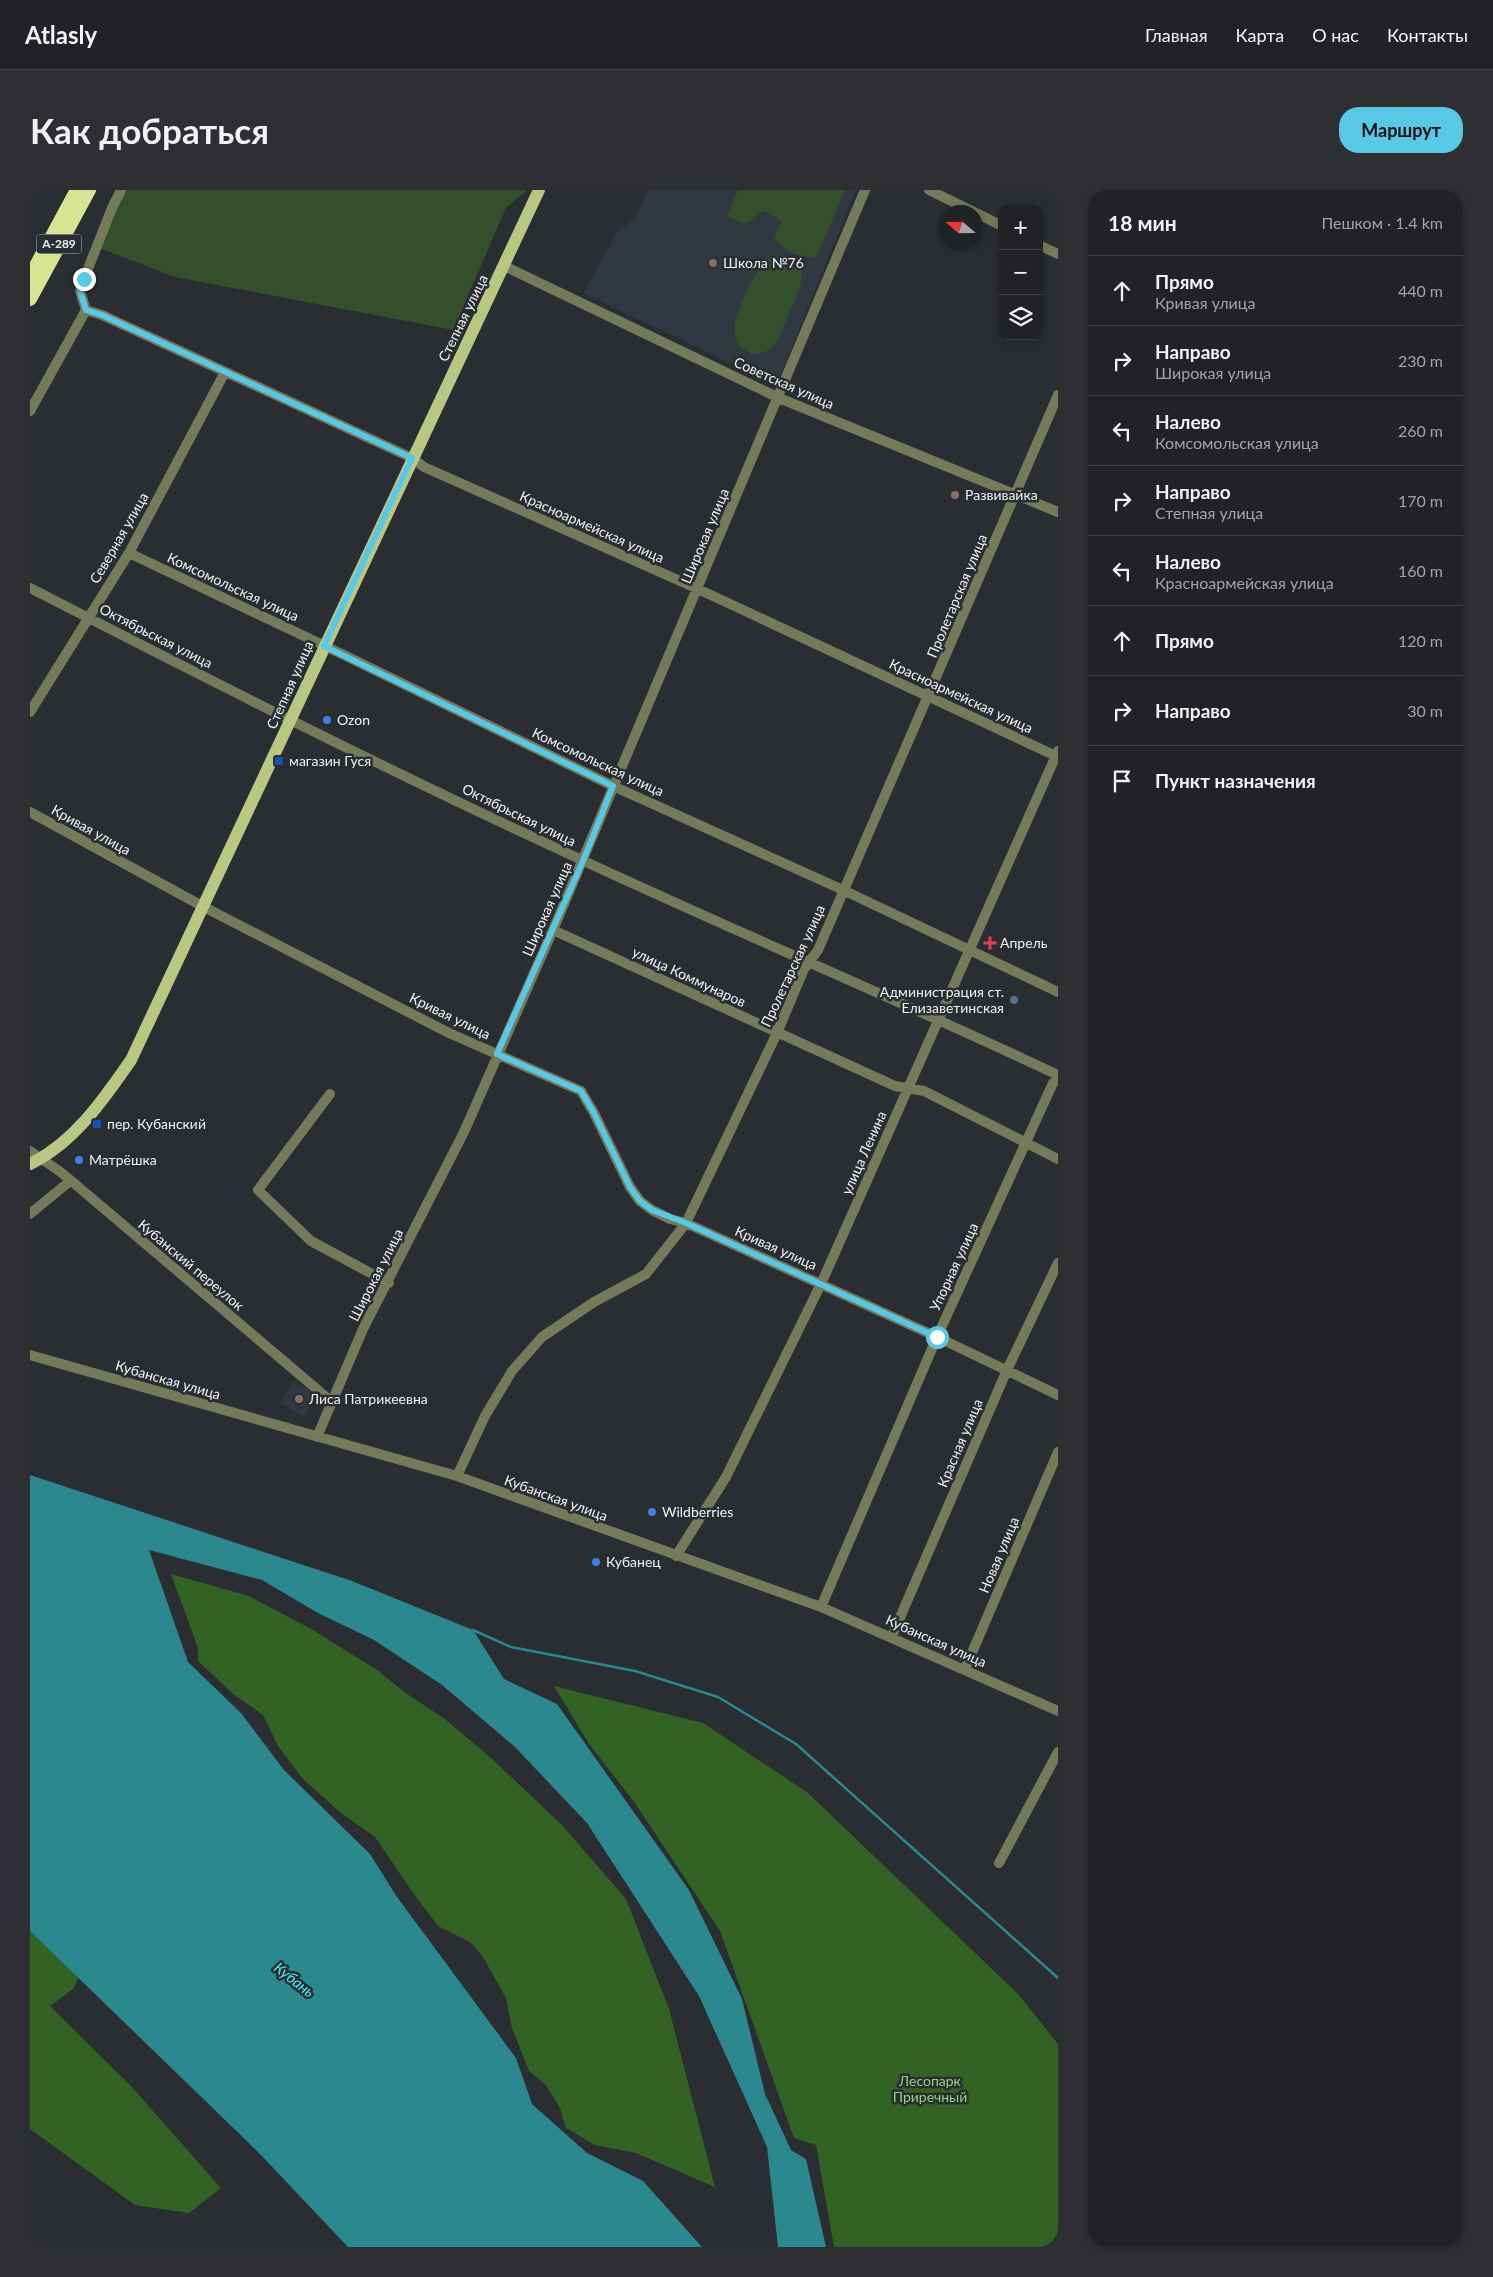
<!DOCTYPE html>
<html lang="ru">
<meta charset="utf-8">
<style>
body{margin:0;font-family:Lato,sans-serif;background:#2d2f32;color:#f1f3f6}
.controls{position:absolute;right:15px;top:15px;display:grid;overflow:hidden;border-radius:10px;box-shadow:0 2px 8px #0003}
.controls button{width:45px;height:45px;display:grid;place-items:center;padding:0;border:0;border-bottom:1px solid #3d3f42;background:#202225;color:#f1f3f6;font:25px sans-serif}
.compass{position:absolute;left:908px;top:15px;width:45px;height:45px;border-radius:50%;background:#202225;box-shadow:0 2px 8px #0003;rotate:290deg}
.stop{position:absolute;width:15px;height:15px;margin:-11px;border:4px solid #58c8e4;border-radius:50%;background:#fff}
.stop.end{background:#58c8e4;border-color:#fff;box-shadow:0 1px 5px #0008}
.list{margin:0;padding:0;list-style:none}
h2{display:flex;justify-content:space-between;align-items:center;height:65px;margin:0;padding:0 20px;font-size:21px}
h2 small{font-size:16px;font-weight:400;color:#a2a4a7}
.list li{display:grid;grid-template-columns:32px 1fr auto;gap:15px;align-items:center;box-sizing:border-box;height:70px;padding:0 20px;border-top:1px solid #3d3f42}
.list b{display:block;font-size:19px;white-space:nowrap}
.list p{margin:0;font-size:16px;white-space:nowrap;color:#a2a4a7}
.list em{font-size:16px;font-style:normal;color:#a2a4a7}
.icon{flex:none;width:28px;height:28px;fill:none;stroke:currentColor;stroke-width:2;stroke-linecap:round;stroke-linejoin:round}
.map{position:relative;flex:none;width:1028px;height:2057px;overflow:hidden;border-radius:20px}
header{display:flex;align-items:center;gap:30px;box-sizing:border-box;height:70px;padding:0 25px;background:#202225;border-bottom:1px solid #3d3f42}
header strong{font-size:24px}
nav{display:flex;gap:28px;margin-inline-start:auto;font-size:18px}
.intro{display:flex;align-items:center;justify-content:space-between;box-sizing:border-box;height:120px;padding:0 30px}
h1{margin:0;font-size:35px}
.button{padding:12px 22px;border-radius:20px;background:#58c8e4;color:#111;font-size:18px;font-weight:700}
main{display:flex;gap:30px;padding:0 30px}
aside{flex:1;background:#202225;border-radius:20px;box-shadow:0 2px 8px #0003}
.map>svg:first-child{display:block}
</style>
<header>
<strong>Atlasly</strong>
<nav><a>Главная</a><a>Карта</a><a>О нас</a><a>Контакты</a></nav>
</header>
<div class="intro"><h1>Как добраться</h1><a class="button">Маршрут</a></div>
<main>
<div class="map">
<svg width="1028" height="2057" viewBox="0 0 1028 2057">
<rect width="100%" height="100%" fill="#2a2d31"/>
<!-- built -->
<path fill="#323841" d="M619 0H826L748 191 742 193 553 103 587 43 606 27Z
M263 1191 287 1204 274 1227 250 1213Z"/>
<!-- green -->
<path fill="#334f2b" d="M94 0H497L476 18 423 140 145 87 64 56Z
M708 0H815L786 68C767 66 756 63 744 48L752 31 733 21 716 34 697 26Z
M747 65C789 64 767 107 758 126 753 137 749 152 740 159 733 164 725 165 718 162 686 149 720 95 731 75L736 69Z"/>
<!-- forest -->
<path fill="#336324" d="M141 1384 219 1406 283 1440 347 1480 377 1504 415 1529 461 1568 532 1635 596 1709 639 1819 685 1997 606 1963 565 1955 536 1938 530 1918 516 1895 499 1881 482 1838 476 1808 453 1767 440 1752 408 1736 381 1700 345 1647 311 1623 273 1589 248 1556 233 1525 202 1503 168 1471V1458Z
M524 1496 673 1533 778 1603 988 1804 1028 1854V2057H804L786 1955 764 1948 690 1741 605 1613 559 1554Z
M0 1726 55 1775 43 1799 20 1816 100 1895 191 1998 159 2023 105 2015 0 1939Z"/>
<!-- water -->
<path fill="#2a888e" d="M0 1285 322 1391 443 1440 474 1489 527 1514 659 1700 712 1809 735 1904 761 1960 776 1969 796 2057H748L737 1957 669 1806 557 1633 485 1557 412 1495 344 1450 288 1423 232 1390 119 1360 158 1472 211 1523 254 1580 340 1664 367 1707 486 1868 502 1914 557 1963 613 1991 672 2057H318L228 1962 0 1741Z"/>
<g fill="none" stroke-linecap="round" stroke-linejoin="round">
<!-- stream -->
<path stroke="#2a888e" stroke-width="2.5" d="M443 1440 481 1457 605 1481 688 1507 766 1554 1028 1788"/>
<!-- minor -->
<path stroke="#747a5a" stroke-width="10" d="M91 0 82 18 54 89 50 101 56 120 72 125 382 268 394 277 668 399 1028 567
M899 0 944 22
M946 23 972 36
M1009 55 1028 64
M474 76 749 208 1028 322
M0 221 56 120
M99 363 314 465 583 596 813 700 1028 802
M0 398C183 492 367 585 554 671 711 744 871 811 1028 885
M0 522 99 363 195 182
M0 622 172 716 419 843 551 901 564 923 600 997 610 1011 622 1020 640 1029 656 1033 907 1147 1028 1205
M523 740 865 896 894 901 1028 969
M300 904 228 1000 281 1051 359 1093
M0 961 32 983 302 1212
M0 1024 40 991
M0 1165 427 1286 791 1417 1028 1521
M287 1247 333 1139 434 942 523 740 835 0
M427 1286 455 1226 482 1181 512 1147 564 1112 616 1084 656 1033 747 843 774 779 788 760 1028 205
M646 1366 696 1287 791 1094 1028 561
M791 1417 907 1147 1023 893 1028 889
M862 1446 977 1180 1028 1073
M935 1479 1028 1262
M969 1673 1028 1562"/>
<!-- major -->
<path stroke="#bac783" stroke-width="12" d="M0 974C44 953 74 909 101 870L509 0"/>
<!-- highway -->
<path stroke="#d7e593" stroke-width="14" d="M0 87 47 0
M0 109 59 0"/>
</g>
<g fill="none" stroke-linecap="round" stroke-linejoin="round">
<!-- route -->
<path stroke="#58c8e4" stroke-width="6" d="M54 89 50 101 56 120 72 125 382 268 294 456 583 596 553 671 467 864 551 901 564 923 600 997 610 1011 622 1020 656 1033 907 1147"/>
</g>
<!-- markers -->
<g fill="#8d6e63" stroke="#2a2d31" stroke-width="2">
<circle cx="683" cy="73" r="5"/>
<circle cx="925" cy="305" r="5"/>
<circle cx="269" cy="1209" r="5"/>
</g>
<g fill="#3f7fe0" stroke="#2a2d31" stroke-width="2">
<circle cx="297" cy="530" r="5"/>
<circle cx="49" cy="970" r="5"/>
<circle cx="622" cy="1322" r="5"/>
<circle cx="566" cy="1372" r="5"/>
</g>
<g fill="#1a4fb4" stroke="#2a2d31" stroke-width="2">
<rect x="244" y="566" width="10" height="10" rx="2.5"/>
<rect x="62" y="929" width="10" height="10" rx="2.5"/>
</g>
<path fill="#e0444e" stroke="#2a2d31" stroke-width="2" d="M957.5 745.5h5v5h5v5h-5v5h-5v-5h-5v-5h5z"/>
<circle fill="#5c6f8a" stroke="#2a2d31" stroke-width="2" cx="984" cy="810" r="5"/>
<g text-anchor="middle" stroke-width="5" stroke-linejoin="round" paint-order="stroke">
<!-- shield labels -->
<rect fill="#2a2d31" stroke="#b5b7ba" stroke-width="1" x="6.5" y="44.5" width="45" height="19" rx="4"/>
<g font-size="12" font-weight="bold" fill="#f0f2f5">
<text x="29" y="58">А-289</text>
</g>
<!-- poi labels -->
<g font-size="14" fill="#f0f2f5" stroke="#2a2d31" text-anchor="start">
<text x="693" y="78">Школа №76</text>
<text x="935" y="310">Развивайка</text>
<text x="307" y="535">Ozon</text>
<text x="259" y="576">магазин Гуся</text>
<text x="970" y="758">Апрель</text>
<text x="974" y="807" text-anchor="end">Администрация ст.<tspan x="974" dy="16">Елизаветинская</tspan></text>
<text x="77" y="939">пер. Кубанский</text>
<text x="59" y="975">Матрёшка</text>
<text x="279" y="1214">Лиса Патрикеевна</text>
<text x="632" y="1327">Wildberries</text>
<text x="576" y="1377">Кубанец</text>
</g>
<!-- street labels -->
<g font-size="14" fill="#f0f2f5" stroke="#2a2d31">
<text transform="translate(433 128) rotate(-64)" y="5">Степная улица</text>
<text transform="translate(754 193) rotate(24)" y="5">Советская улица</text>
<text transform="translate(562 337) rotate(24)" y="5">Красноармейская улица</text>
<text transform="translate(675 346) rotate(-67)" y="5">Широкая улица</text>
<text transform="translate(89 348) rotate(-60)" y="5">Северная улица</text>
<text transform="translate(203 397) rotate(25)" y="5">Комсомольская улица</text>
<text transform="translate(927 406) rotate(-67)" y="5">Пролетарская улица</text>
<text transform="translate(126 446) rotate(27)" y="5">Октябрьская улица</text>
<text transform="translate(260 495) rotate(-66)" y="5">Степная улица</text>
<text transform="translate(931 506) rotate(25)" y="5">Красноармейская улица</text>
<text transform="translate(568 572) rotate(25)" y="5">Комсомольская улица</text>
<text transform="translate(489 625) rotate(26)" y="5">Октябрьская улица</text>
<text transform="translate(61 640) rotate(29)" y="5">Кривая улица</text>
<text transform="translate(517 719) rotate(-66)" y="5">Широкая улица</text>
<text transform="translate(763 776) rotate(-65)" y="5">Пролетарская улица</text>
<text transform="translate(659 787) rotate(25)" y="5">улица Коммунаров</text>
<text transform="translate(420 826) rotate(26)" y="5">Кривая улица</text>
<text transform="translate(834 963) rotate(-66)" y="5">улица Ленина</text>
<text transform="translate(746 1058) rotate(24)" y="5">Кривая улица</text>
<text transform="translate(161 1075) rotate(40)" y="5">Кубанский переулок</text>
<text transform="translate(924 1077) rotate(-65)" y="5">Упорная улица</text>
<text transform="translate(346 1085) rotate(-63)" y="5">Широкая улица</text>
<text transform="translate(138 1190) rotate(16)" y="5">Кубанская улица</text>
<text transform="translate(930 1253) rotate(-67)" y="5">Красная улица</text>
<text transform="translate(526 1308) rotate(20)" y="5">Кубанская улица</text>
<text transform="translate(969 1365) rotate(-67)" y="5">Новая улица</text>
<text transform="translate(906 1451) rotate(24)" y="5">Кубанская улица</text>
</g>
<!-- park labels -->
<g font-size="14" fill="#90d47d" stroke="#2a2d31">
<text x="900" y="1896">Лесопарк<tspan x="900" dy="16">Приречный</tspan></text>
</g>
<!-- water labels -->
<g font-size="15" font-style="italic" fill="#42f1fd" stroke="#2a2d31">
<text transform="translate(264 1790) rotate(38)" y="5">Кубань</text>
</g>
</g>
</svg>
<div class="controls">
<button>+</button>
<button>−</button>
<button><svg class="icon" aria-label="layers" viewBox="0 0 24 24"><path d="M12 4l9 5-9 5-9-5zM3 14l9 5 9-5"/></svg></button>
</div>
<svg class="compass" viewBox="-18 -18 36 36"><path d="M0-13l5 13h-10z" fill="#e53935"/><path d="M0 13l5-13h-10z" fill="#a2a4a7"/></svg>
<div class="stop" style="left:907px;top:1147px"></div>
<div class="stop end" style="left:54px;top:89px"></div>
</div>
<aside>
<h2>18 мин<small>Пешком · 1.4 km</small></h2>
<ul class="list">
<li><svg class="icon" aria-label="ahead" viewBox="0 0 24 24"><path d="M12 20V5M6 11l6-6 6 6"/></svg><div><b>Прямо</b><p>Кривая улица</p></div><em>440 m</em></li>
<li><svg class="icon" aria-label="right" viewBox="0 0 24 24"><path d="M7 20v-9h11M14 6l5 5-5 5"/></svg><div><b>Направо</b><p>Широкая улица</p></div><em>230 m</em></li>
<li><svg class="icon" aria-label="left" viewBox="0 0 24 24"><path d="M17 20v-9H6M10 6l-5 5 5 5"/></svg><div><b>Налево</b><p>Комсомольская улица</p></div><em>260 m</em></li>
<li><svg class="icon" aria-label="right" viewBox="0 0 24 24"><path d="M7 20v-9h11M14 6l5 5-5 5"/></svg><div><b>Направо</b><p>Степная улица</p></div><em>170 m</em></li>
<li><svg class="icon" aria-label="left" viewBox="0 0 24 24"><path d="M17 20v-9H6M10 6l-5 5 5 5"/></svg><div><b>Налево</b><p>Красноармейская улица</p></div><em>160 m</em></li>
<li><svg class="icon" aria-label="ahead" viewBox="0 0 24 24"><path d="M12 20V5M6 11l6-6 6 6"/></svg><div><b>Прямо</b></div><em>120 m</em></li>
<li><svg class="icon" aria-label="right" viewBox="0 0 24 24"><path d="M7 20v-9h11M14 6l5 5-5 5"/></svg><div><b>Направо</b></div><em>30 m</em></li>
<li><svg class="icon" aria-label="arrive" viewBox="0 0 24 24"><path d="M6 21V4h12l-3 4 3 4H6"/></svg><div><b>Пункт назначения</b></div></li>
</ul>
</aside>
</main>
